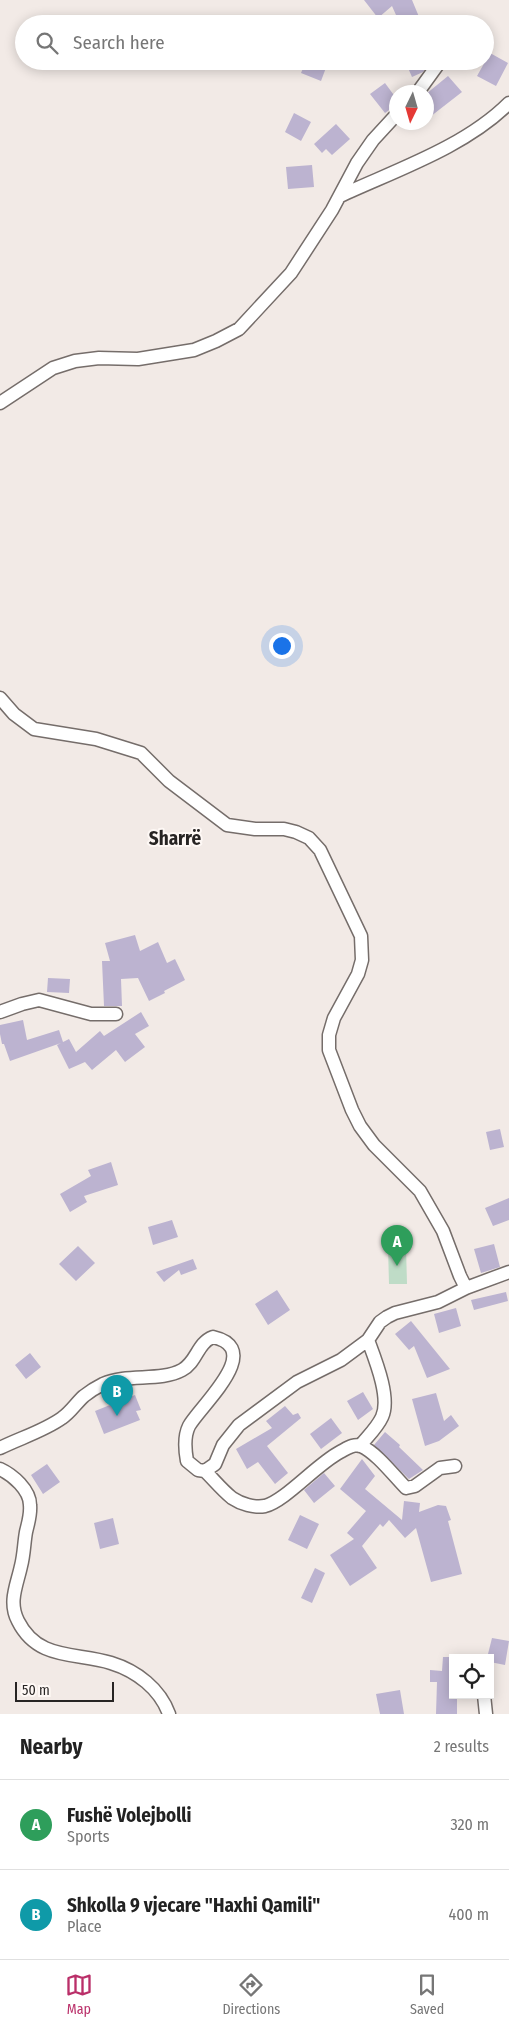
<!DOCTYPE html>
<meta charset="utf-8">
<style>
body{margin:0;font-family:"Fira Sans Condensed",sans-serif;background:#f2f2f2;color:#222}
.controls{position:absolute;right:15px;bottom:15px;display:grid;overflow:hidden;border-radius:0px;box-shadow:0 2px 12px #0003}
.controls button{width:45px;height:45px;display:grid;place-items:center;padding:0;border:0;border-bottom:1px solid #e0e0e0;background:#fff;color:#222;font:25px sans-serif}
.compass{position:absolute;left:389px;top:85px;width:45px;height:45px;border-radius:50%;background:#fff;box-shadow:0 2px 12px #0003;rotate:185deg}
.scale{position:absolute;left:15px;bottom:12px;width:99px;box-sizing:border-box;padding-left:5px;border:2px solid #272423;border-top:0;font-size:14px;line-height:18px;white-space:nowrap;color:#272423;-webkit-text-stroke:4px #fef8f5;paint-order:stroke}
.you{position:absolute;left:281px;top:645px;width:18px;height:18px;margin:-12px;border:4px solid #fff;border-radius:50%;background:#1a73e8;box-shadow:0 0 0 8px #1a73e833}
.badge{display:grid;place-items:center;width:32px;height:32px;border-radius:50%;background:#ba2f69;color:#fff;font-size:16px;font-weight:700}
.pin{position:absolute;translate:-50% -41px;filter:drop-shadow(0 1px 2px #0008)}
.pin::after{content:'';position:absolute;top:26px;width:18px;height:15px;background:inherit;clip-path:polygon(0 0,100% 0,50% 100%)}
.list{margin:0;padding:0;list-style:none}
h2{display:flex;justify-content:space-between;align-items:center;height:65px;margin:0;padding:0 20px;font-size:21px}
h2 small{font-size:16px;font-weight:400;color:#767676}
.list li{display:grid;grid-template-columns:32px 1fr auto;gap:15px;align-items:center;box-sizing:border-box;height:90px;padding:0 20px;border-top:1px solid #e0e0e0}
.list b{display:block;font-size:19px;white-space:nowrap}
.list p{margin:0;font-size:16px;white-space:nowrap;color:#767676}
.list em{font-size:16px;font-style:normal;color:#767676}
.icon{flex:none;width:28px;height:28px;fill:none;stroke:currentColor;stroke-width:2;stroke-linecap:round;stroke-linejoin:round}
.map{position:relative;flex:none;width:509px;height:1714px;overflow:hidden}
.search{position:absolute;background:#fff;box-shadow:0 2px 12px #0003;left:15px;right:15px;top:15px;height:55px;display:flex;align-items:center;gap:12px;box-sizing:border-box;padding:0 18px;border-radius:28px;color:#767676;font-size:19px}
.sheet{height:245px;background:#fff}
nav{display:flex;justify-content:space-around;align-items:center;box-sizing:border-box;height:70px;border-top:1px solid #e0e0e0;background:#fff;font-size:14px;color:#767676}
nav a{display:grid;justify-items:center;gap:2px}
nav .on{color:#ba2f69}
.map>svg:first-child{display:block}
</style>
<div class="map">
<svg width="509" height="1714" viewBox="0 0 509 1714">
<rect width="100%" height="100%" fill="#f2eae6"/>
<!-- green -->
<path fill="#bfdcc7" d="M388 1247H406L407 1284H389Z"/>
<!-- building -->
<path fill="#bcb3d0" d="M364 0H412L422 24H400L392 6 378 18Z
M490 53 508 63 496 86 477 76Z
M306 61H319L327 65 321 81 301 73Z
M405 61H430L423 72 412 77Z
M448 76 462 92 426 120V94Z
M385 83 396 98V105L385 113 370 94Z
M294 113 311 122 301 141 285 132Z
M336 124 350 139 332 155 326 149 322 153 314 144Z
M312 165 314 187 288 189 286 167Z
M135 935 140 951 158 942 167 963 175 959 185 980 164 991 165 993 149 1001 138 978 121 979 122 1006H104L102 961H110L105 943Z
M48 978 70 979 69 993 47 992Z
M141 1012 149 1026 135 1034 145 1047 125 1062 116 1050 92 1070 85 1062 69 1069 57 1045 61 1043 10 1061 4 1044H2L0 1034V1025L23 1020 27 1040 59 1030 63 1042 69 1039 76 1052 100 1031 104 1036Z
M500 1129 504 1147 490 1150 486 1132Z
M111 1162 118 1185 84 1196 87 1202 70 1212 60 1194 91 1176 88 1170Z
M509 1198V1220L493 1226 485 1208Z
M172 1220 178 1237 153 1245 148 1227Z
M494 1244 500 1267 481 1273 474 1249Z
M78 1246 95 1263 76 1281 59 1264Z
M193 1259 197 1269 181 1275 179 1270 164 1282 156 1272Z
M277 1290 290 1310 268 1325 255 1304Z
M506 1292 508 1301 474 1310 471 1300Z
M456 1308 461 1326 439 1333 434 1314Z
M411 1321 450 1369 427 1378 414 1346 409 1350 395 1334Z
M30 1353 41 1367 26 1379 15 1365Z
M363 1392 373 1409 358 1420 347 1401Z
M436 1393 444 1421 451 1415 459 1426 439 1441 425 1446 412 1399Z
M135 1395 141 1410 136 1411 140 1420 104 1434 95 1411Z
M285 1406 293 1415 298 1413 301 1418 267 1446 288 1473 275 1484 258 1462 247 1469 236 1449 272 1428 266 1421Z
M331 1418 342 1433 321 1449 310 1434Z
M385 1432 400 1445 399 1447 423 1470 409 1479 374 1445Z
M362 1459 375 1476 365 1489 402 1520 404 1501 420 1503 419 1512 438 1505 446 1506 451 1520 448 1521 462 1574 431 1582 416 1528 405 1538 389 1520 383 1527 380 1524 362 1546 377 1568 350 1586 330 1555 354 1539 347 1533 366 1511 340 1489Z
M47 1464 60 1482 43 1494 31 1475Z
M324 1473 335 1486 314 1503 304 1490Z
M300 1515 319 1524 307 1549 288 1540Z
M113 1518 119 1544 100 1549 94 1523Z
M315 1568 325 1573 312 1603 301 1598Z
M492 1638 509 1641 505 1665 490 1662V1658H487Z
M443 1657H453V1697H457V1714H436L437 1682H430V1670L442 1671Z
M400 1690 404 1714H380L376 1694Z"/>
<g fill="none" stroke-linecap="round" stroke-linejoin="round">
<!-- street casing -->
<g stroke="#756d6a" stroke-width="15">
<path id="street" d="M418 92 439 63V61
M340 196C396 170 465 147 509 103
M0 403 53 368 75 361 99 358 138 359 194 350 216 341 239 329 291 273 332 210 357 163 373 140 396 115
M0 698 14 714 34 729 96 739 141 753 169 781 227 825 255 829H284L296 832 309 838 320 850 361 936 362 960 358 974 334 1018 329 1035V1050L352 1110 360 1126 374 1145 420 1191 443 1231 460 1276 466 1288
M0 1012 22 1004 39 1000 91 1014H116
M360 1446C367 1437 377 1428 382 1417 391 1398 375 1359 368 1340
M0 1448C20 1438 44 1431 62 1418 71 1412 76 1403 84 1396 89 1392 97 1387 103 1384 128 1373 160 1382 182 1370 197 1362 197 1343 213 1337 266 1349 200 1406 189 1426 184 1436 185 1450 187 1461L198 1470 205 1471 215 1464 223 1445 239 1425 297 1382 341 1360 368 1340 380 1322 387 1317 395 1313 438 1302 466 1288 509 1272
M0 1469C13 1475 30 1490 30 1505 31 1515 28 1523 26 1532 24 1543 24 1555 21 1566 17 1585 8 1602 18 1621 38 1661 76 1652 111 1663 137 1671 160 1689 169 1714
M205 1471C214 1480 222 1490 232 1498 241 1504 254 1508 265 1506 285 1501 317 1464 340 1452 346 1449 354 1443 361 1446 377 1453 394 1476 406 1488L415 1486 440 1468 455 1466
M484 1695 486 1714"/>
</g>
<!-- street -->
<use href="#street" stroke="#fff" stroke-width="12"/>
</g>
<g text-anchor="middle" stroke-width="4" stroke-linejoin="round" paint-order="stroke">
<!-- quarter labels -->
<g font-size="19" font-weight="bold" fill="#272423" stroke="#fef8f5">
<text x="175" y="845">Sharrë</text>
</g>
</g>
</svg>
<div class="controls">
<button><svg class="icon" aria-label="locate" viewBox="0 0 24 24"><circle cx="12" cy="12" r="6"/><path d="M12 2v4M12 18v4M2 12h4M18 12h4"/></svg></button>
</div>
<svg class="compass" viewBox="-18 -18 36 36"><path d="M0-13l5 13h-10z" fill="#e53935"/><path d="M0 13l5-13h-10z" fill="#767676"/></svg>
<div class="scale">50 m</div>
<div class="you"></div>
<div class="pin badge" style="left:397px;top:1266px;background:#2e9e5b">A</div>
<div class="pin badge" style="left:117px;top:1416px;background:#0f9aa8">B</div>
<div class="search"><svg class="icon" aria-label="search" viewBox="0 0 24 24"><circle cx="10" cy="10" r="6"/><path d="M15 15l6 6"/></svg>Search here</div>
</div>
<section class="sheet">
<h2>Nearby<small>2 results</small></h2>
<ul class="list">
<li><span class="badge" style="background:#2e9e5b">A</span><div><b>Fushë Volejbolli</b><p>Sports</p></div><em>320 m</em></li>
<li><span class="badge" style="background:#0f9aa8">B</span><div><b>Shkolla 9 vjecare &quot;Haxhi Qamili&quot;</b><p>Place</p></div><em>400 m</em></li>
</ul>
</section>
<nav>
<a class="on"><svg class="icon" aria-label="map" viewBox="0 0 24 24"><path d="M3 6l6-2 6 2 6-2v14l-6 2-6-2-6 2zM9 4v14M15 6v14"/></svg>Map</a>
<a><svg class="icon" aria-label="directions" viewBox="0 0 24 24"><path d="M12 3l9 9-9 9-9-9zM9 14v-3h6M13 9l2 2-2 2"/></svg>Directions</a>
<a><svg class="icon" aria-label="saved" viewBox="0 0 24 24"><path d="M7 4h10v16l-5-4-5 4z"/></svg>Saved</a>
</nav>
